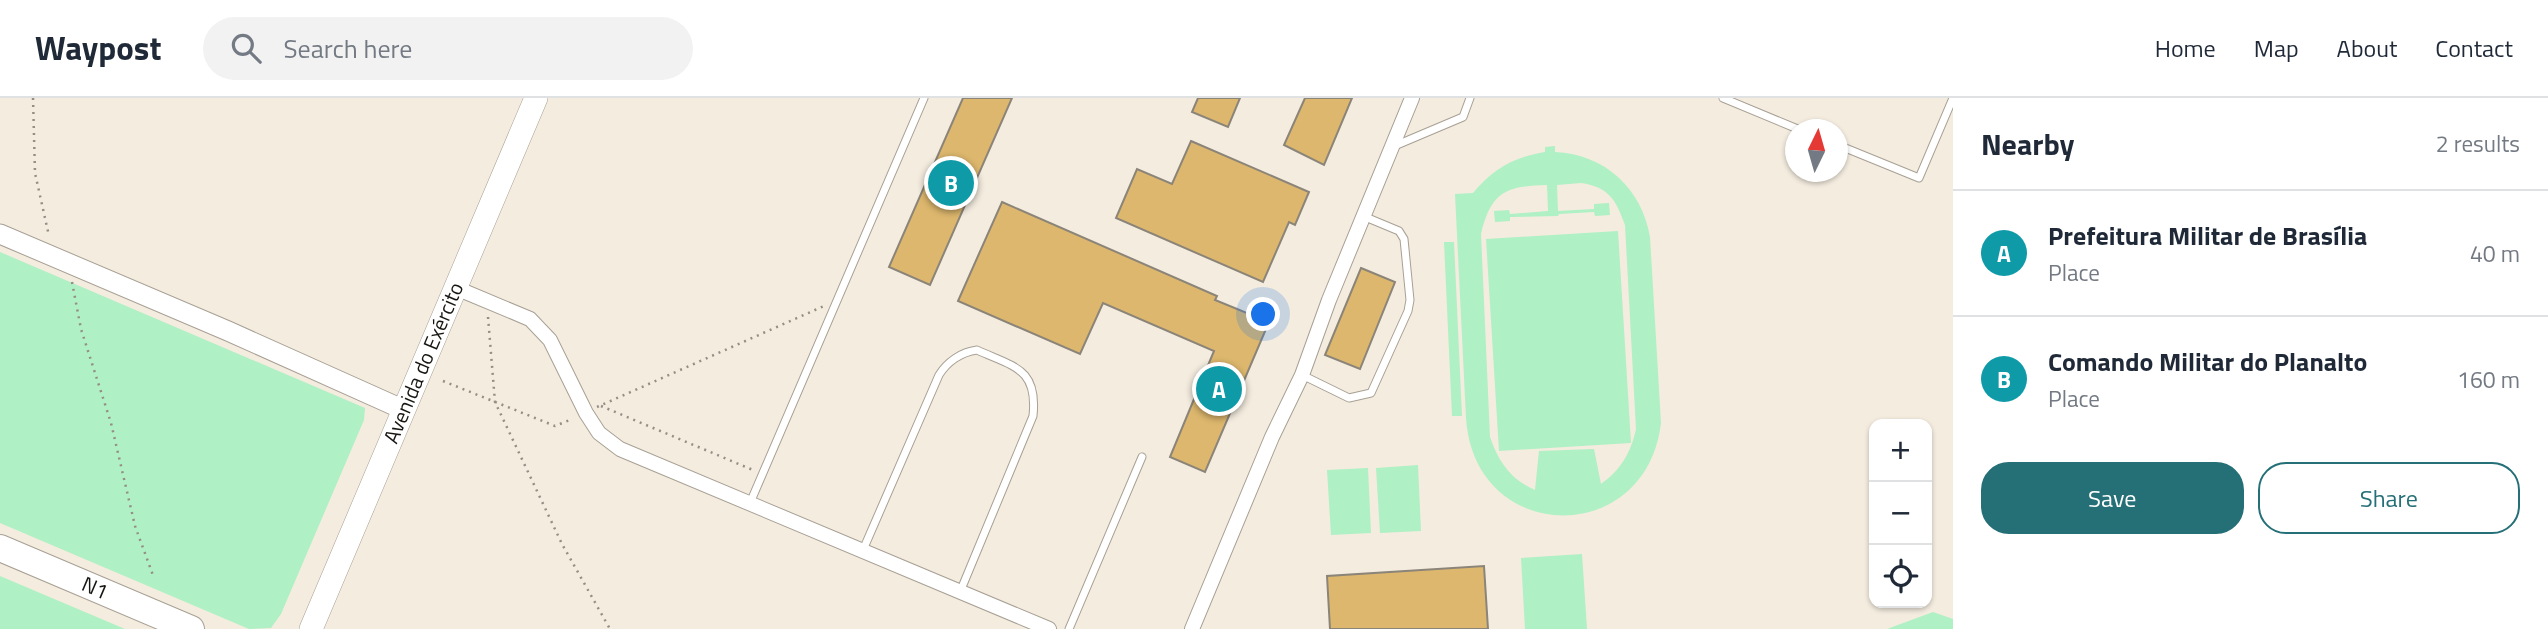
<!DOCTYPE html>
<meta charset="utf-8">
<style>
body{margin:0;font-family:"Titillium Web",sans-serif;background:#f2f2f3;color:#1f2937}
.controls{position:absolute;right:21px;bottom:21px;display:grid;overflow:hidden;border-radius:14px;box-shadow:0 2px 5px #0004}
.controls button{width:63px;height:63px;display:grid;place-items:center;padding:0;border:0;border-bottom:2px solid #e0e1e3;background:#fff;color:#1f2937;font:35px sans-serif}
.compass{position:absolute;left:1785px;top:21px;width:63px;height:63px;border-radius:50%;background:#fff;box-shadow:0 2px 5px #0004;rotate:5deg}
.you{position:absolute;left:1264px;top:217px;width:24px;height:24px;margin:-18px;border:5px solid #fff;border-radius:50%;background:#1a73e8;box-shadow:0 0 0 10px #1a73e833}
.badge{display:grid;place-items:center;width:46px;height:46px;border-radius:50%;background:#256f77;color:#fff;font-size:23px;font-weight:700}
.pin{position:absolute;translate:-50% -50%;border:4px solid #fff;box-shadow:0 2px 7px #0006}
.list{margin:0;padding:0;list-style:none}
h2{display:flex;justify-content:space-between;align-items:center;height:91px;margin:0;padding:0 28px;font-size:30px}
h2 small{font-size:23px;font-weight:400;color:#747a83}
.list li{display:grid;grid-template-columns:46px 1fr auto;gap:21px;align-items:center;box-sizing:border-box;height:126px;padding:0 28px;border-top:2px solid #e0e1e3}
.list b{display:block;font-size:26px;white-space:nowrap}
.list p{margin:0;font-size:23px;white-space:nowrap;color:#747a83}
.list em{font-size:23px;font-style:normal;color:#747a83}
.actions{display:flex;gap:14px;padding:21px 28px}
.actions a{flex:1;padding:16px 0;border:2px solid #256f77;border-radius:28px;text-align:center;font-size:24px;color:#256f77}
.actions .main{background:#256f77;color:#fff}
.icon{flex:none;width:38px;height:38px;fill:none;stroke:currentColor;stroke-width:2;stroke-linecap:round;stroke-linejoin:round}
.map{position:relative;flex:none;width:1953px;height:531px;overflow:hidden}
header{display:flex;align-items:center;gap:42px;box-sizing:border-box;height:98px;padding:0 35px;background:#fff;border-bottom:2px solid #e0e1e3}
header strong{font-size:33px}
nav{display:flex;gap:38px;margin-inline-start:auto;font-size:24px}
.search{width:490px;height:63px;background:#f2f2f3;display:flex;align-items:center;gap:18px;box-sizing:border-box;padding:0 24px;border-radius:38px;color:#747a83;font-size:26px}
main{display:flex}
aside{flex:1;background:#fff}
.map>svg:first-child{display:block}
</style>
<header>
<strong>Waypost</strong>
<div class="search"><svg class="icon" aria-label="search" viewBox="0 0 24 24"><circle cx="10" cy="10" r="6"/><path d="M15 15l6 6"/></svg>Search here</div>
<nav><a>Home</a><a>Map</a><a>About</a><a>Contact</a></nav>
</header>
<main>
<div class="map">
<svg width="1953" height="531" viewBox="0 0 1953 531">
<rect width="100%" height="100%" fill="#f4ecdf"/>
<!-- green -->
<path fill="#aff0c4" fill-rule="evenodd" d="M1555 48V54C1605 56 1642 91 1650 139L1661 325C1646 451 1474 447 1466 320L1455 96 1473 95C1493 71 1514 59 1545 54V49ZM1581 85C1609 89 1616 102 1625 127L1636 331C1631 354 1621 372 1601 386L1594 351 1539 353 1535 392C1511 382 1498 363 1490 339L1481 136C1491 94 1506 88 1547 87L1548 113 1510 116 1509 112 1494 113 1495 124 1510 123V119L1558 118 1559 116 1594 114 1595 118 1610 117 1609 105 1594 106V111L1558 113 1557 87Z
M1618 133 1631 345 1499 353 1486 141Z
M1444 144H1454L1462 318H1452Z
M0 154 365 310 364 322 281 516 271 530 249 531 0 425Z
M1418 367 1421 433 1380 435 1376 370Z
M1368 370 1371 435 1331 437 1327 372Z
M1582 456 1587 531H1525L1521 460Z
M0 478 125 531H0Z
M1933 514 1953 521V531H1887Z"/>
<!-- building -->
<path fill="#ddb76d" stroke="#8b8478" stroke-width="2" d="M963 0H1012L930 187 889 169Z
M1198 0H1240L1228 29 1192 14Z
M1305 0H1352L1324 67 1284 47Z
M1191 43 1309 94 1295 127 1289 124 1263 184 1116 120 1137 71 1172 86Z
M1002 104 1217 198 1215 202 1269 224 1205 374 1170 359 1214 253 1103 205 1080 256 958 203Z
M1361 170 1395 184 1360 271 1325 257Z
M1484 468 1488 531H1330L1327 478Z"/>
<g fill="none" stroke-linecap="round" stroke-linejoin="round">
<!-- lane casing -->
<g stroke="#a7a094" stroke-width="9">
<path id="lane" d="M1723 0 1800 32
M1838 47 1919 80 1953 0
M1392 49 1463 19 1470 0
M1302 277 1349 300 1371 295 1408 213 1410 202 1404 141 1399 133 1363 118
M750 405 924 0
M863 452 939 277C947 264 961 254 977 252 1014 269 1038 270 1033 318L960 494
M1069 531 1142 359"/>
</g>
<!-- street casing -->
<g stroke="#a7a094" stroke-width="16">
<path id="street" d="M456 190 530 221 550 242 586 315 599 335 620 351 1049 531
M1192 531 1272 339 1302 277 1329 202 1412 0"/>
</g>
<!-- secondary casing -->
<g stroke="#a7a094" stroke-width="21">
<path id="secondary" d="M0 136 228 233 402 311"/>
</g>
<!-- primary casing -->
<g stroke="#a7a094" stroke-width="24">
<g id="primary">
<path id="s1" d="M311 531 536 0"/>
</g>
</g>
<!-- highway casing -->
<g stroke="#a7a094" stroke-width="28">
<g id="highway">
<path id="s2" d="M0 450 191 531"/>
</g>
</g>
<!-- path -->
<path stroke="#948e85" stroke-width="2.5" stroke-dasharray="2 5" stroke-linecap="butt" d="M33 0 35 75 49 138
M72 184 81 231 111 325 135 428 154 480
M488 219 495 304 562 446 610 531
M443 283 555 328 572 321
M601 308 753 372
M597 309 824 208"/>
<!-- lane -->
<use href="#lane" stroke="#fff" stroke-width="7"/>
<!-- street -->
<use href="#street" stroke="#fff" stroke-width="14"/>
<!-- secondary -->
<use href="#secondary" stroke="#fff" stroke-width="19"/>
<!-- primary -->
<use href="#primary" stroke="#fff" stroke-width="23"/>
<!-- highway -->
<use href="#highway" stroke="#fff" stroke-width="26"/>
</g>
<g text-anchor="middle" stroke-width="7" stroke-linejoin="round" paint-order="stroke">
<!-- street labels -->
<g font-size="21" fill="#181611" stroke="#fff">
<text dy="7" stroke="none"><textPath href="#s1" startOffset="289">Avenida do Exército</textPath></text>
<text dy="7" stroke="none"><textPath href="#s2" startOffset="103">N1</textPath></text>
</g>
</g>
</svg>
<div class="controls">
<button>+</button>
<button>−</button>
<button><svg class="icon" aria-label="locate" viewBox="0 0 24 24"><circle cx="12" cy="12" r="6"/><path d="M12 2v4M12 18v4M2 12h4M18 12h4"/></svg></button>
</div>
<svg class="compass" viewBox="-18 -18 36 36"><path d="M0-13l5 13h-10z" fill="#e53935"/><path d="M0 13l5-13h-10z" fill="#747a83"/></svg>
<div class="you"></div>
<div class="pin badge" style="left:1219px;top:291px;background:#0f9aa8">A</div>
<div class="pin badge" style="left:951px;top:85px;background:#0f9aa8">B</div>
</div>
<aside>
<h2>Nearby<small>2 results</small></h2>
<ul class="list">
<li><span class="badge" style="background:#0f9aa8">A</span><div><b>Prefeitura Militar de Brasília</b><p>Place</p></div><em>40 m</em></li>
<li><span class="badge" style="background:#0f9aa8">B</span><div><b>Comando Militar do Planalto</b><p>Place</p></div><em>160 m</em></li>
</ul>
<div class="actions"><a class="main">Save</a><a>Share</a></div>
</aside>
</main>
